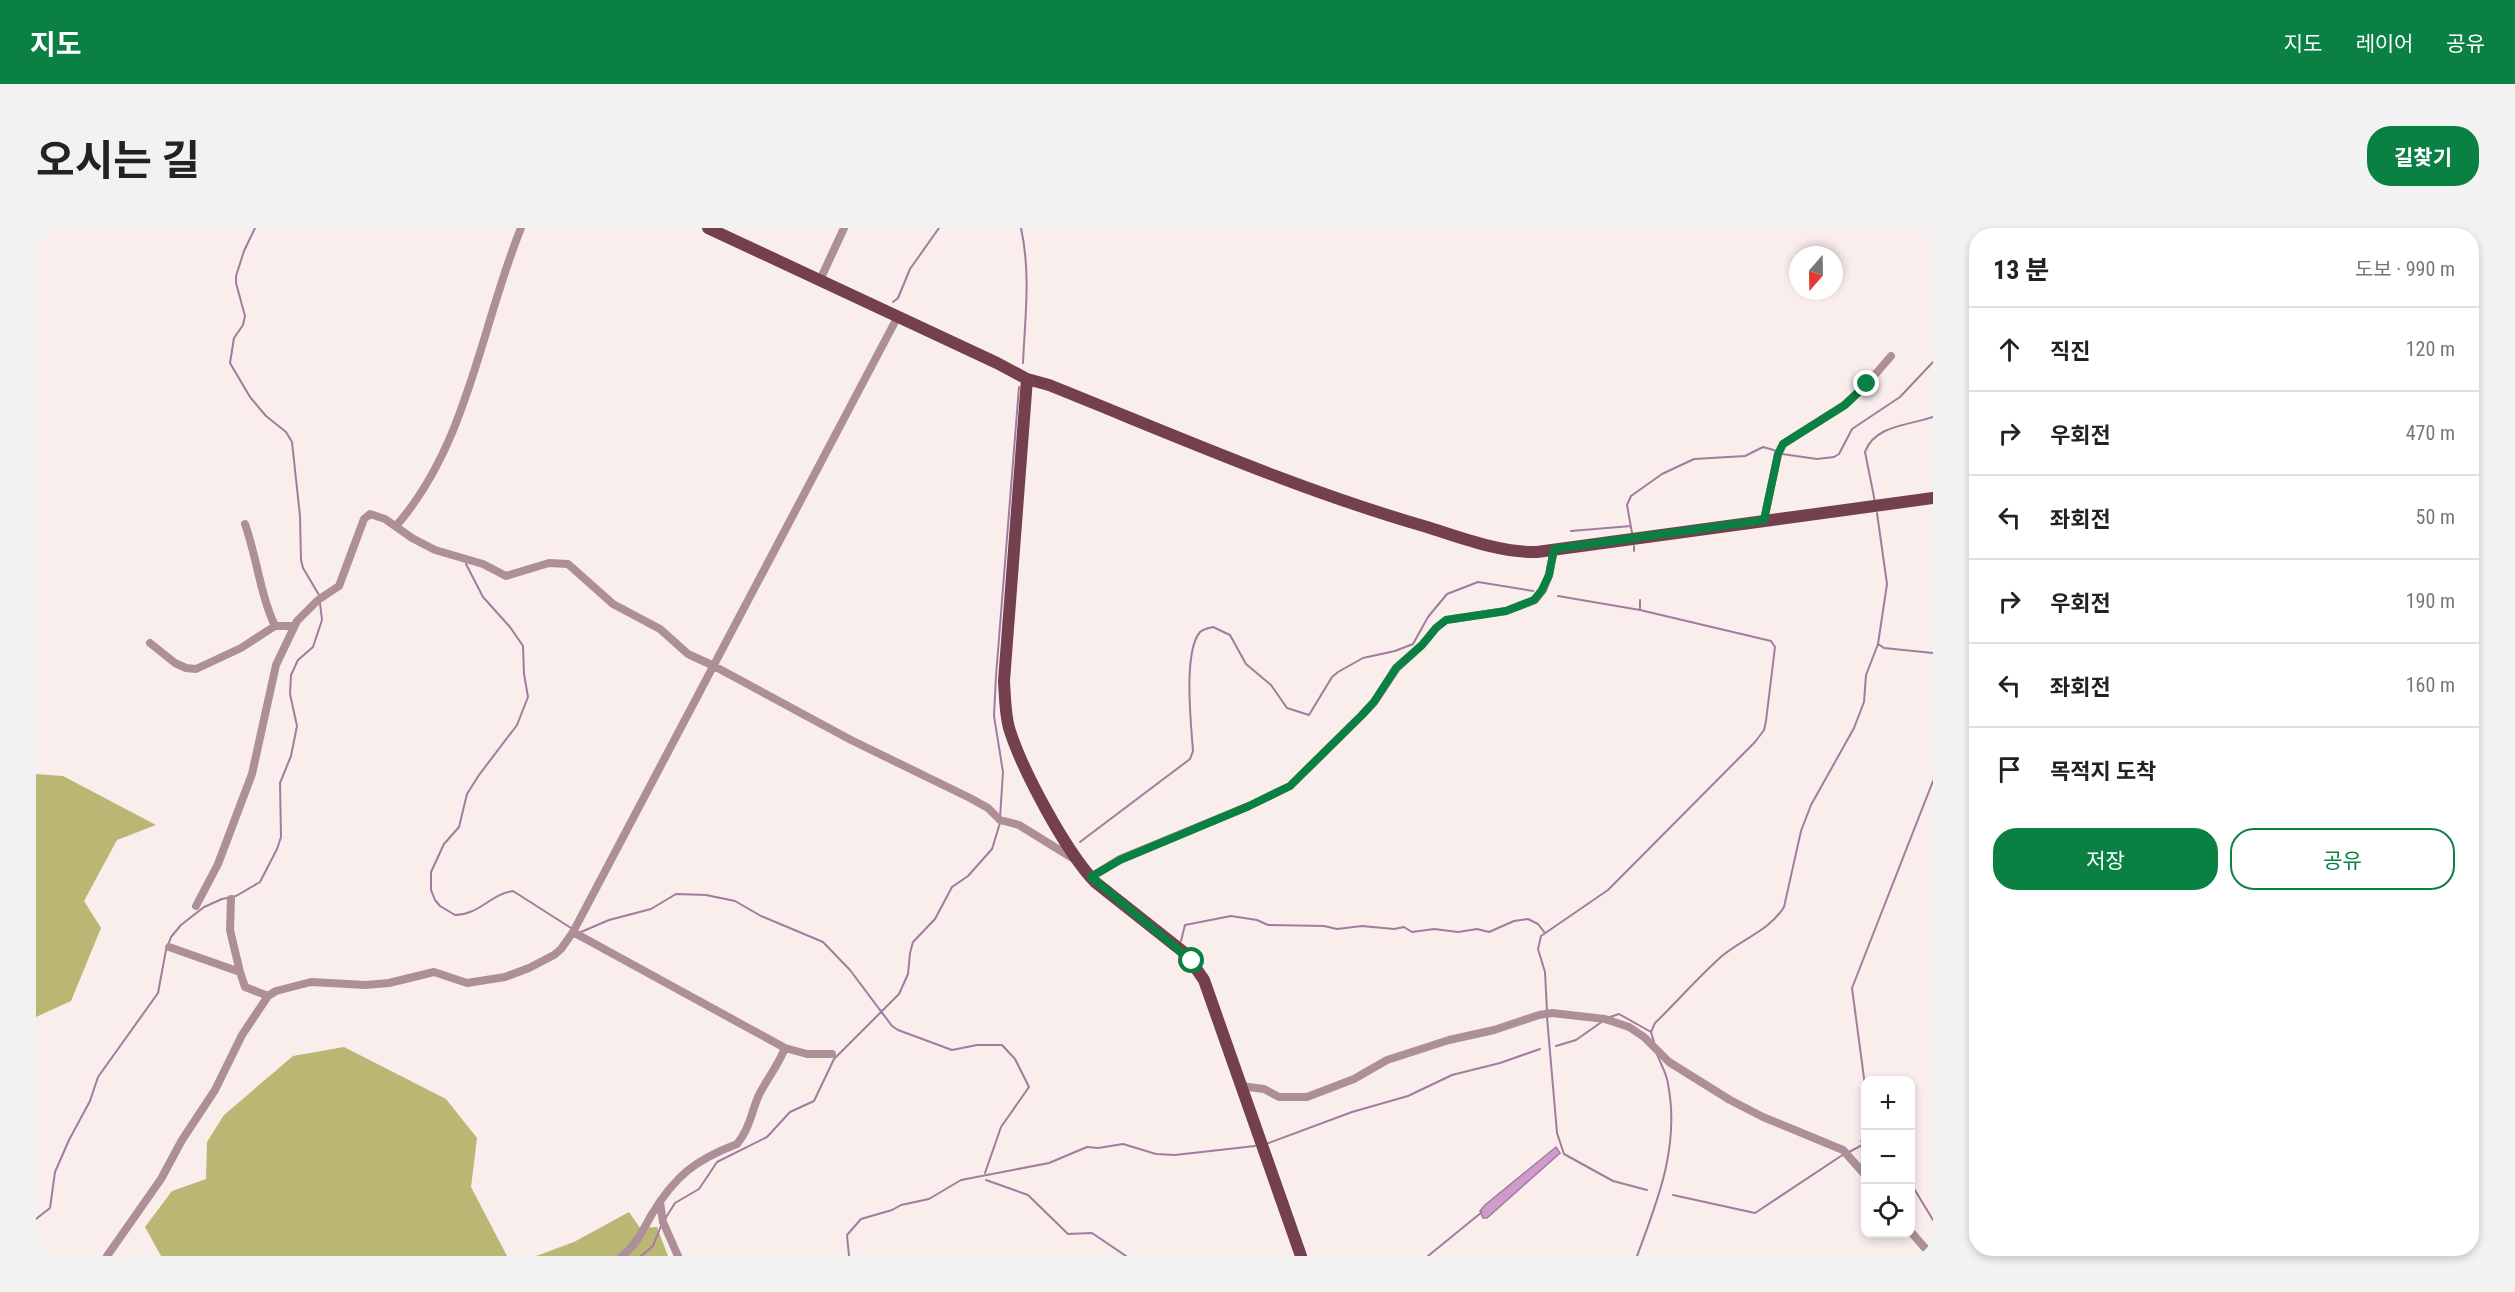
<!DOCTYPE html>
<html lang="ko">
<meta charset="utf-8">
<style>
body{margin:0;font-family:"Roboto Condensed","Noto Sans KR",sans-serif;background:#f2f2f2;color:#222}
.controls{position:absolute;right:18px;bottom:18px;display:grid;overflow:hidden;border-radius:12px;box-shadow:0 3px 9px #0003}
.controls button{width:54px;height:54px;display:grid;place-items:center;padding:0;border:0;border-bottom:2px solid #e0e0e0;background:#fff;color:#222;font:30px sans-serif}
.compass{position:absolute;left:1753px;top:18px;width:54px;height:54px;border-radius:50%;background:#fff;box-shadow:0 3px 9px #0003;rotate:200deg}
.stop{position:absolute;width:18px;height:18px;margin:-14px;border:4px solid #0b8043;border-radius:50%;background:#fff}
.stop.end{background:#0b8043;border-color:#fff;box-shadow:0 2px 6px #0008}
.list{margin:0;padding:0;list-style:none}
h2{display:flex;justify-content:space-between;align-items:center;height:78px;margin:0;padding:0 24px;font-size:26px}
h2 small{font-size:20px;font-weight:400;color:#767676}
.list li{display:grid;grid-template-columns:39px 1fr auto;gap:18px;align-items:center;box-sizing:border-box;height:84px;padding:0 24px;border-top:2px solid #e0e0e0}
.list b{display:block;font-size:22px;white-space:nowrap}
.list em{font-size:20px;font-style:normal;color:#767676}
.actions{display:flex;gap:12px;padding:18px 24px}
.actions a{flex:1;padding:14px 0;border:2px solid #0b8043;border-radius:24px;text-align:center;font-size:21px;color:#0b8043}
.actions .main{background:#0b8043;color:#fff}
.icon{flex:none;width:33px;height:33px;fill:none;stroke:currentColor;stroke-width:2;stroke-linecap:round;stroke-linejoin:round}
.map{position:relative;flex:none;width:1897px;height:1028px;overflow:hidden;border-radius:24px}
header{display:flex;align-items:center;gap:36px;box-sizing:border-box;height:84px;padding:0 30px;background:#0b8043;color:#fff}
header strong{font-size:28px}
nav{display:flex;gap:33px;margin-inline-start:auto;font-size:21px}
.intro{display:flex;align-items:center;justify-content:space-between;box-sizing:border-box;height:144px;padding:0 36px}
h1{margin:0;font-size:42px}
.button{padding:15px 27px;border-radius:24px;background:#0b8043;color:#fff;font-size:21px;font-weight:700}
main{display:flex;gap:36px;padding:0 36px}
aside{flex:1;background:#fff;border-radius:24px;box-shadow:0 3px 9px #0003}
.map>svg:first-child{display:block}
</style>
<header>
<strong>지도</strong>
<nav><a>지도</a><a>레이어</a><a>공유</a></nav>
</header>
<div class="intro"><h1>오시는 길</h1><a class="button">길찾기</a></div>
<main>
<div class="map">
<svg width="1897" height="1028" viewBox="0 0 1897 1028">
<rect width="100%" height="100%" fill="#f9eeeb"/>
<!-- forest -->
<path fill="#bab673" d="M0 546 27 548 120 597 81 612 48 673 65 700 35 773 0 789Z
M308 819 410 871 441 910 435 959 471 1028H125L109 999 136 963 170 951 171 914 188 887 257 828Z
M593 984 604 1000 621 999 632 1028H500L538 1014Z"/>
<!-- water -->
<path fill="#cf9bcb" stroke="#a27c9e" stroke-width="1.5" d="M1520 919 1524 925 1451 990H1447L1444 983 1449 977Z"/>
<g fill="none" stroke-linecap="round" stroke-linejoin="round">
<!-- stream -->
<path stroke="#a27c9e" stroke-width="2" d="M985 0C995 46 989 89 987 135
M857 74 862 70 874 41 903 0
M1746 226 1781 231 1798 229 1803 226 1816 201 1864 169 1897 134
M1839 274 1829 224C1838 197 1875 197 1897 189
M1535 303 1595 298
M1596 305 1591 277 1595 268 1626 246 1658 231 1709 228 1727 219 1741 223
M1598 318V323
M430 336 447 369 474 399 487 418 488 446 492 469 481 497 443 547 431 566 423 599 408 616 395 644V662L399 672 404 678 419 687C443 687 455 666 477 663L535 700
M1522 368 1604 382
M1842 416 1848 420 1897 425
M964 590 967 544 958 488 960 448 983 159
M1044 614 1154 531 1157 523C1155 496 1147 424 1164 404 1167 401 1173 400 1177 399L1194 407 1210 436 1235 457 1251 480 1273 487 1296 449 1302 444 1327 430 1359 423 1377 416 1392 389 1411 366 1442 354 1497 363
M545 704 573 692 615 681 640 666 670 667 699 673 725 688 787 714 814 742 856 798 862 802 916 822 941 817H966L979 831 993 859 965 899 949 945
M1145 713 1149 697 1195 688 1221 692 1232 697 1288 698 1301 701 1326 698 1358 701 1368 699 1376 704 1398 701 1422 704 1441 701 1453 704 1478 693 1492 691 1502 696 1509 705
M1511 783 1509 744 1502 721 1505 708 1572 662 1719 514 1728 502 1730 493 1739 419 1735 413 1604 382V372
M1511 789 1521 905 1528 926 1577 953 1611 962
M1571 790 1583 786 1615 804
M1618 814 1615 804 1619 795C1642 773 1662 749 1686 728 1706 711 1734 702 1748 679L1765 603 1775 577 1818 500 1828 474 1830 447 1842 416 1851 356 1841 285
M1520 818 1540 812 1567 793
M1830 865 1816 760 1897 553
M1825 913 1830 910
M1230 916 1316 884 1372 868 1416 847 1464 835 1504 821
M1813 924 1830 915
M950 952 992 967 1032 1006 1056 1005 1090 1028
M1874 954 1897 992
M1637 967 1719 985 1808 926
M0 991 14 980 19 944 33 912 54 873 62 849 122 765 130 722 135 709 145 697 168 679 186 671 200 668 224 654 241 621 245 609 244 555 255 528 261 498 254 466 255 447 262 432 277 419 286 392 283 367 267 340 265 332 264 288 256 214 250 204 230 188 214 169 194 135 198 110 207 97 209 88 200 55V48L208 23 219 0
M629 991 639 975 663 961 681 934 731 909 754 884 778 873 798 831 863 766 872 746 874 725 877 714 899 691 916 659 932 648 956 621 964 595
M605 1028 617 1018 625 998
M813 1028 811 1007 825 991 856 982 865 977 893 971 925 952 1013 935 1051 919 1062 920 1087 916 1120 926 1139 927 1219 918
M1392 1028 1446 984
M1601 1028C1622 972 1644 917 1632 856 1631 846 1624 835 1621 826"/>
<!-- street -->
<path stroke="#af8f97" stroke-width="8" d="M784 52 808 0
M1728 292 1742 226 1747 216 1808 177 1831 156 1855 128
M209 296C221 330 224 366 239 398
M360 298C432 216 445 98 485 0
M114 415 139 435 150 440 160 441 205 420 239 398H258
M1055 649 1084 631 1213 578 1254 558 1326 487 1338 474 1361 440 1386 417 1400 400 1410 392 1470 383 1499 372 1507 362 1513 347 1518 321
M195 671 194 702 204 744
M160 678 182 636 216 546 240 437 261 393 282 372 303 358 328 291 334 286 349 291 376 310 399 322 447 336 470 348 513 335 532 336 577 376 624 401 652 426 678 438 815 512 934 570 952 580 964 592 983 597 1038 631
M537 704 749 820 771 826H796
M133 719 204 744 209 759 232 768
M1205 858 1228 861 1243 869H1271L1318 851 1351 832 1413 812 1458 802 1503 787 1516 785 1569 791 1593 799 1608 809 1633 834 1694 872 1727 889 1807 922 1830 948
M624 974 627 994 642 1028
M1874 1003 1896 1028
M71 1028 125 951 146 912 179 862 206 807 232 768 240 763 275 754 329 757 353 755 398 744 431 755 469 749 493 740 518 727 525 721 537 704 861 90
M586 1028C599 1019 608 1000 616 986 639 948 659 932 701 916 713 902 715 886 722 869 730 852 742 838 749 820"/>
<!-- primary -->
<path stroke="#74404e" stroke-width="12" d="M672 0 961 135 991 151 1013 157C1138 207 1262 262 1391 299 1426 310 1465 325 1501 324L1897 270
M991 151 968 453C969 469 969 485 973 500 986 542 1029 622 1059 654L1150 726 1168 752 1265 1028"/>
</g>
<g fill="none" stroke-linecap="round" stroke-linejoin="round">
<!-- route -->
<path stroke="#0b8043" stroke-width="8" d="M1156 733 1055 649 1084 632 1213 578 1254 558 1326 487 1338 474 1360 440 1386 417 1400 400 1410 392 1470 383 1498 372 1506 362 1513 347 1518 321 1728 292 1742 226 1747 216 1809 177 1831 156"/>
</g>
</svg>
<div class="controls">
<button>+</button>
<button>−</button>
<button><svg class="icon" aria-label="locate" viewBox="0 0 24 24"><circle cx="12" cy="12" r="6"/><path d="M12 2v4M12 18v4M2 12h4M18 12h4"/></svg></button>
</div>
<svg class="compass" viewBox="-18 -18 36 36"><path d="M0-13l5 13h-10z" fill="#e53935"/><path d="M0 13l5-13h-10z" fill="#767676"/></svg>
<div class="stop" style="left:1156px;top:733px"></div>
<div class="stop end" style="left:1831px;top:156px"></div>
</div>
<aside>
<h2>13 분<small>도보 · 990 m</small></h2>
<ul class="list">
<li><svg class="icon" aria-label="ahead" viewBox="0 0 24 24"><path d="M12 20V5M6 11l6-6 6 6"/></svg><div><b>직진</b></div><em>120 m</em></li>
<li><svg class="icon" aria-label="right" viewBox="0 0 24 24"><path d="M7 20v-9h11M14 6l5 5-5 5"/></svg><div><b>우회전</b></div><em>470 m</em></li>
<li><svg class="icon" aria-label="left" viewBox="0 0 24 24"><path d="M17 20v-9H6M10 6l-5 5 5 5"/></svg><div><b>좌회전</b></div><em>50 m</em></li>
<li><svg class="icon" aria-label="right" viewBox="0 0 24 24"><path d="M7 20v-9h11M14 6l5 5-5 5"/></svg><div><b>우회전</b></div><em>190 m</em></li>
<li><svg class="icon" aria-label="left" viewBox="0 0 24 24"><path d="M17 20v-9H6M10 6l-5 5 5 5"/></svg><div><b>좌회전</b></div><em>160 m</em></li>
<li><svg class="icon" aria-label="arrive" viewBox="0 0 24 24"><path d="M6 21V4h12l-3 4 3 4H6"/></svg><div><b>목적지 도착</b></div></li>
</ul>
<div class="actions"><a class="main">저장</a><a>공유</a></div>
</aside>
</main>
